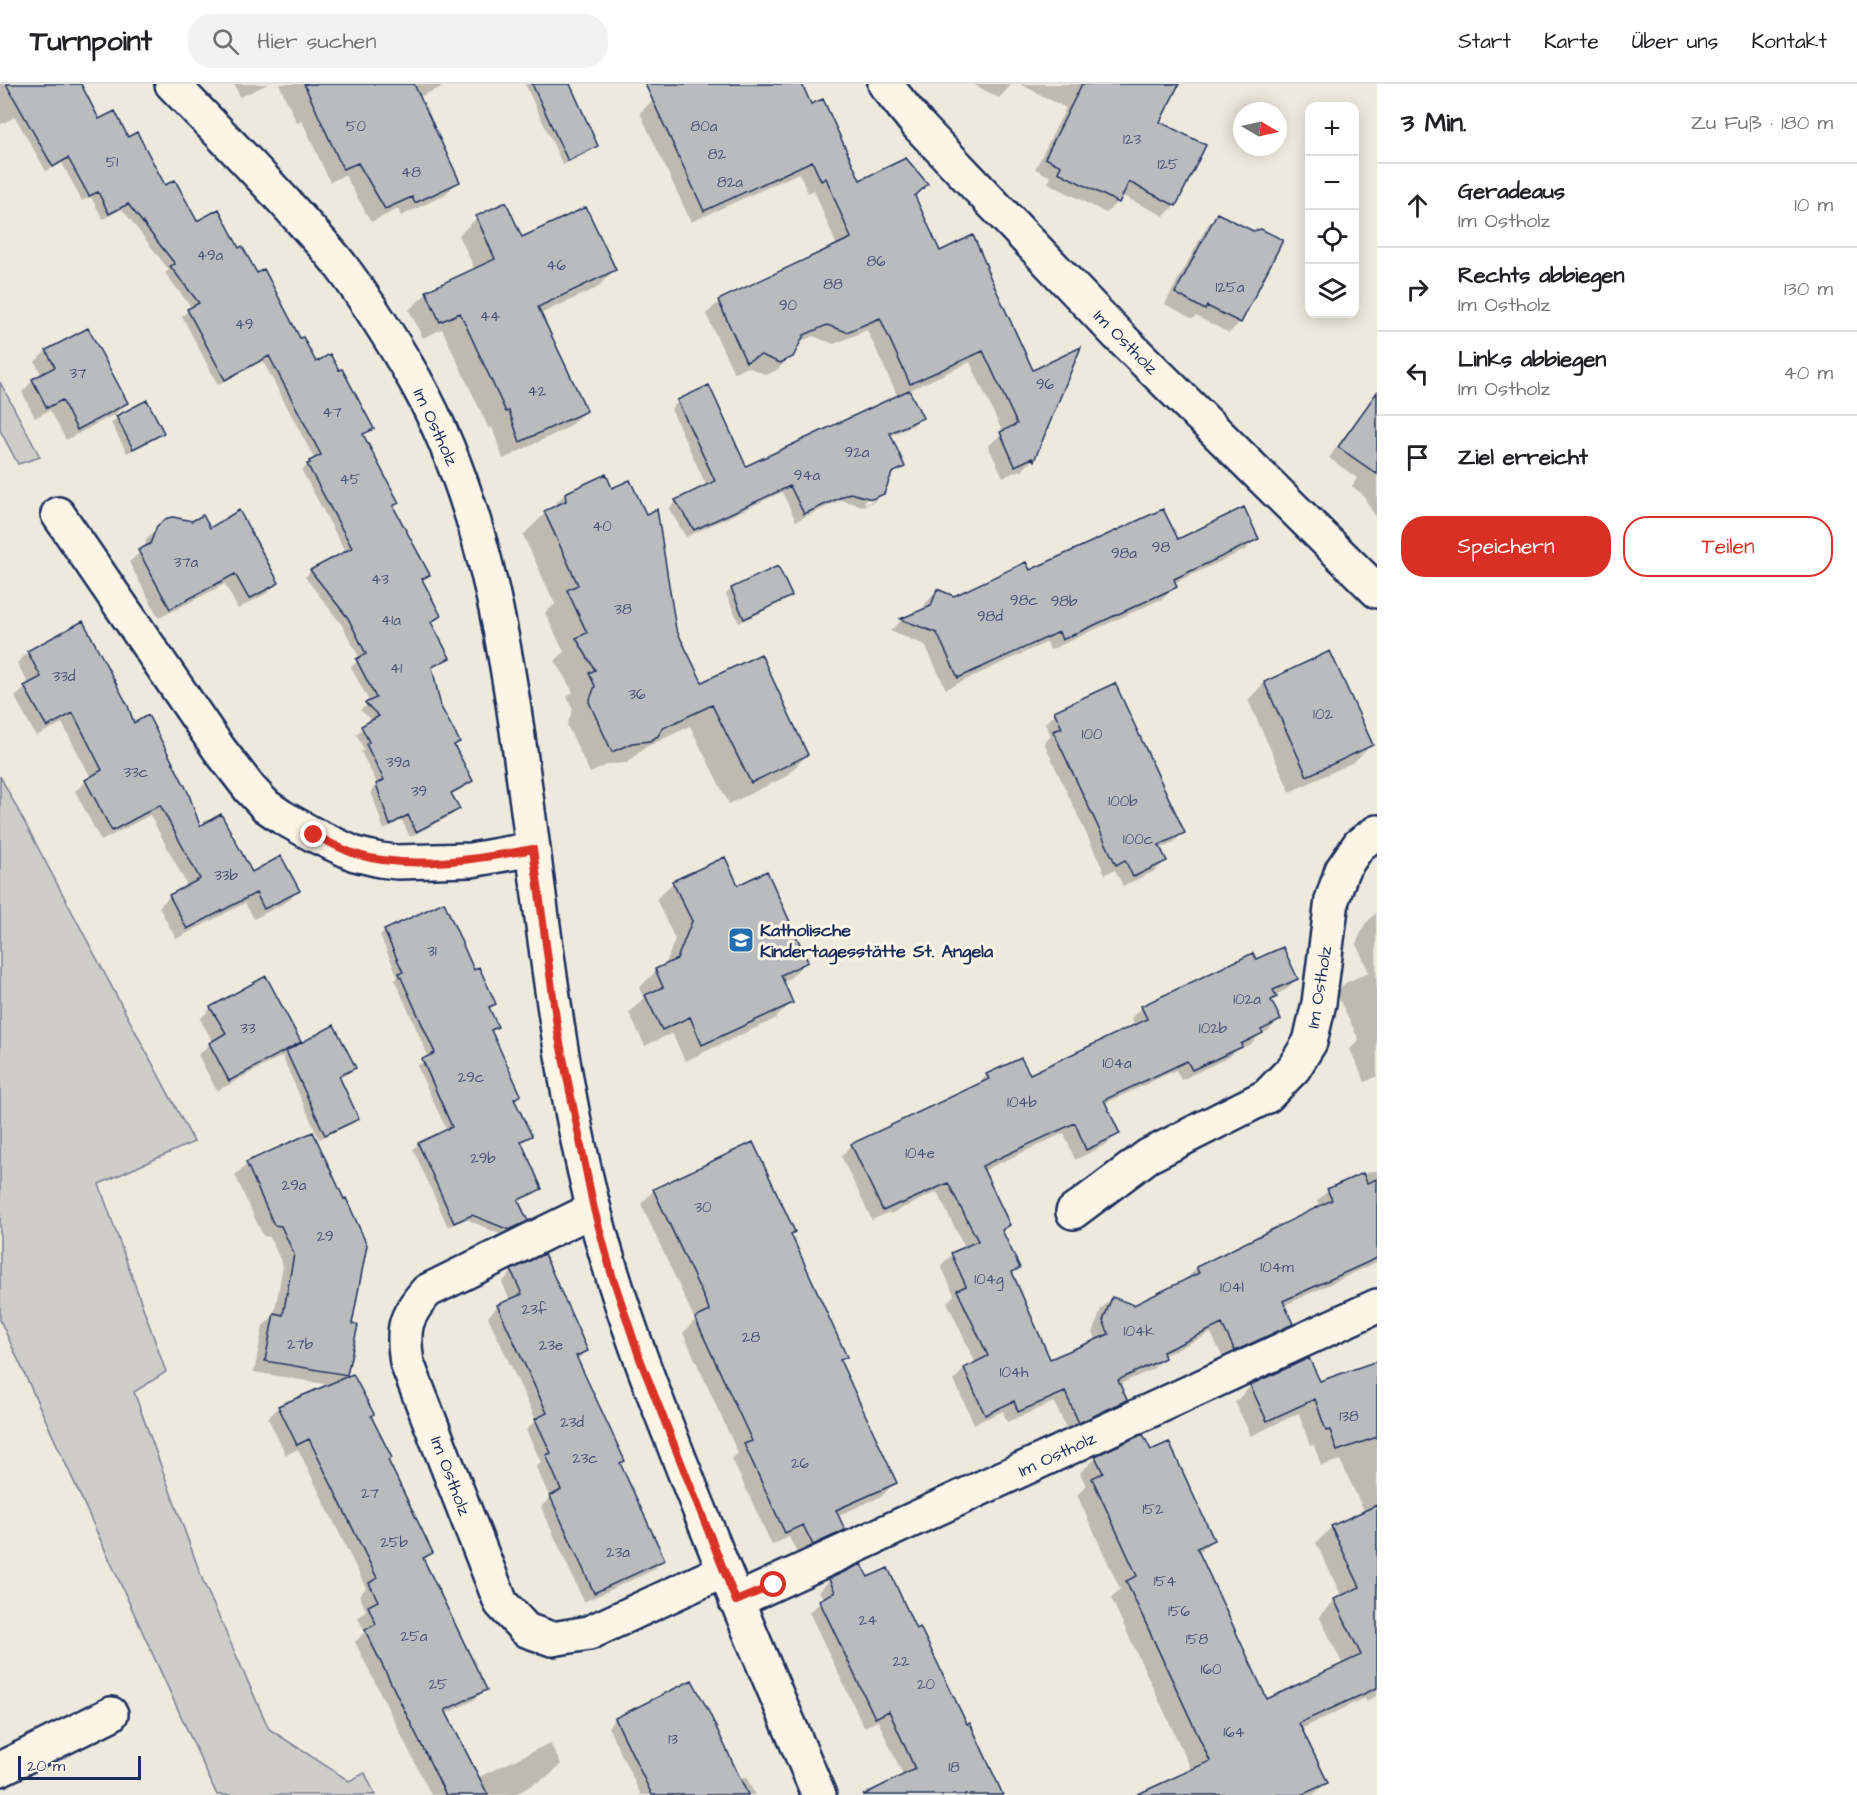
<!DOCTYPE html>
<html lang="de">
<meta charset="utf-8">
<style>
body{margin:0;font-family:"Architects Daughter",sans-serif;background:#f2f2f2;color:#202124}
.controls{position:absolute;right:18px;top:18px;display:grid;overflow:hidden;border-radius:12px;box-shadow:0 3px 15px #0003}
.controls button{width:54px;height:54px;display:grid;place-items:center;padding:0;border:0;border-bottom:2px solid #e0e0e0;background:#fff;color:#202124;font:30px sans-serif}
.compass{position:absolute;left:1233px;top:18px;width:54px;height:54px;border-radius:50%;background:#fff;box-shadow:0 3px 15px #0003;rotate:99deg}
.scale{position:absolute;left:18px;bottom:15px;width:123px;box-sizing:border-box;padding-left:6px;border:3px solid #1b2f5e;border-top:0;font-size:16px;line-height:21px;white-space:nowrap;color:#1b2f5e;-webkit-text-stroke:4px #fcf5e5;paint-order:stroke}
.stop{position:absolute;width:18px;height:18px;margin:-14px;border:4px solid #d93025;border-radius:50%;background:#fff}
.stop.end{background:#d93025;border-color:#fff;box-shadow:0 2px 6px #0008}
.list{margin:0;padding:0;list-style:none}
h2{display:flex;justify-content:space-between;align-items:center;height:78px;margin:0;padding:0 24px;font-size:26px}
h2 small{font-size:20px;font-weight:400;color:#757577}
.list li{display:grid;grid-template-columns:39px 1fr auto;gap:18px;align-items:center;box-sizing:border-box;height:84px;padding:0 24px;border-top:2px solid #e0e0e0}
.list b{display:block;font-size:22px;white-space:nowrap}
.list p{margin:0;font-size:20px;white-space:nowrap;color:#757577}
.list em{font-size:20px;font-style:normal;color:#757577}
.actions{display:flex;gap:12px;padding:18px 24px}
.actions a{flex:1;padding:14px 0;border:2px solid #d93025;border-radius:24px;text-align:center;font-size:21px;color:#d93025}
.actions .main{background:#d93025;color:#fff}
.icon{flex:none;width:33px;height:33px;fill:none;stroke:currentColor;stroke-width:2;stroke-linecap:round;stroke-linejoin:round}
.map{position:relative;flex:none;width:1377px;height:1711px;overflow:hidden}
header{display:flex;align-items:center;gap:36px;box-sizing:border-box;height:84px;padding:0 30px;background:#fff;border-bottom:2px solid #e0e0e0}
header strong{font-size:28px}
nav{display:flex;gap:33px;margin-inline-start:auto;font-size:21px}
.search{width:420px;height:54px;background:#f2f2f2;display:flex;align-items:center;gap:15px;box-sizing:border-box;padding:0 21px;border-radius:24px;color:#757577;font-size:22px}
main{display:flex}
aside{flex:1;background:#fff}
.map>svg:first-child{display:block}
</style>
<header>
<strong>Turnpoint</strong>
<div class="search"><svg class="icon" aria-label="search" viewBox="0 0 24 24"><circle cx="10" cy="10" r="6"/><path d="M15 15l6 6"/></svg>Hier suchen</div>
<nav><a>Start</a><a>Karte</a><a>Über uns</a><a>Kontakt</a></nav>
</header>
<main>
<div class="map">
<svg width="1377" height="1711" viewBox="0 0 1377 1711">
<rect width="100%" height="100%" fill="#eee9dd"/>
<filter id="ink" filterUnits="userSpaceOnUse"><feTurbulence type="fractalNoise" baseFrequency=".0167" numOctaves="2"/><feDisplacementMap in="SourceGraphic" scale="12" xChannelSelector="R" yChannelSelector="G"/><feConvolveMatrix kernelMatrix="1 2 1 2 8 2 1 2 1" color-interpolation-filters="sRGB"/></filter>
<g filter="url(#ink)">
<!-- green -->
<path fill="#cfcdca" stroke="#757e94" stroke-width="1.5" d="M0 298 40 373 18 380 0 346Z
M0 692 194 1058 99 1100 166 1288 134 1308 203 1497 269 1645 349 1697 365 1689 375 1711H217L0 1236Z"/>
<!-- shadow -->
<path fill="#0003" d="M0 0H79L99 37 128 55 164 103 197 139 239 166 315 280 372 344 362 352 397 419 393 423 428 491 422 497 440 532 430 540 448 574 431 585 440 623 458 658 453 662 472 697 466 703 450 711 458 725 452 731 410 753 402 736 384 746 371 707 378 701 361 668 364 665 356 650 373 637 360 626 370 619 351 583 360 575 342 541 305 493 311 487 346 469 302 387 309 378 315 376 263 277 218 301 182 232 192 224 165 189 169 186 122 125 103 135 91 113 82 117 62 79 46 87 15 33 0 41Z
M234 0H268L240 13Z
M279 0H449L419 13 458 98 444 111 401 132 398 125 371 138 345 91 330 98 302 37 297 39Z
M525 0H568L596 62 591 67 563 81Z
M648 0H801L811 22 859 98 913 113 939 169 984 184 1032 288 1078 266 1032 376 1021 388 1020 386 1003 393 988 362 1003 349 970 278 908 307 921 334 913 341 890 352 903 382 889 393 883 409 879 412V410L864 417 866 420 877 414 875 417 863 422 841 416 796 437 782 408 686 453 669 425 676 417 707 403 671 325 678 318 746 384 898 313 867 246 834 260 813 252 798 259 791 272 778 285 767 291 748 283 734 289 706 230 719 218 837 162 814 106 808 109 799 89 691 138 640 29 653 16Z
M973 0H1012L999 14Z
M1020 0H1172L1158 39 1175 121 1164 132 1121 111 1117 118 1106 129 1048 99 1051 93 1035 85 1066 24Z
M506 120 522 155 614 186 597 204 540 230 585 327 567 344 503 375 492 343 489 345 442 245 423 254 409 226 427 209 475 186 459 151 477 134Z
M1217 131 1253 149 1281 157 1240 238 1229 249 1196 232 1193 235 1165 220 1207 142Z
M88 246 127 319 115 330 66 356 50 326 35 334 22 308 33 296 42 292 35 278 46 267Z
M1361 332 1377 343V435L1362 410 1352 402 1357 394 1329 374 1351 343Z
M117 334 163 348 157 354 127 369 111 339Z
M565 410 675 545 701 600 807 671 785 693 729 720 690 642 644 664 627 679 609 680 590 689 567 641 573 625 567 613 573 608 555 577 564 568 545 529 555 520 523 451Z
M158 443 209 446 277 499 267 509 238 525 225 500 159 534 129 478 143 466 147 454Z
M1257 454 1245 466 1174 499 1175 502 1164 514 1050 566 1047 558 946 605 925 561 890 547 901 537 922 527 926 519 937 507 954 513 1029 488 1177 457Z
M732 505 790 512 785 517 739 539 726 510Z
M28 568 133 641 199 744 252 790 298 806 288 817 254 835 245 819 176 855 159 823 169 813 188 803 150 731 101 757 75 707 91 694 62 639 36 652 15 613 29 601 17 579Z
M1329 569 1371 661 1354 678 1290 708 1248 616 1264 599Z
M1055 629 1183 748 1173 759 1159 765 1165 777 1155 787 1123 802 1115 786 1105 790 1044 659 1051 652 1045 639Z
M673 799 737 803 806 878 789 895 782 898 792 918 775 935 685 977 672 949 645 962 629 929 644 914 639 904 656 887 665 882 675 855 656 815Z
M1376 829 1377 992 1365 998 1350 965 1359 956 1336 908 1347 898 1369 888 1356 860 1365 840Z
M385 847 473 888 494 920 488 926 496 943 491 948 519 1011 514 1017 530 1052 520 1060 540 1104 535 1110 517 1118 526 1136 521 1142 502 1151 466 1135 448 1143 413 1065 418 1060 447 1047 417 982 429 974 395 896 398 893 380 852Z
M1255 877 1296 895 1286 906 1274 911 1275 913 1270 918 1279 936 1268 947 1260 950 1251 960 1235 967 1229 973 1181 996 1176 986 1104 1020 1118 1049 1107 1060 1075 1076 1064 1049 983 1087 1009 1141 1002 1148 1018 1184 1011 1191 1049 1277 1097 1257 1093 1249 1101 1225 1112 1214 1134 1222 1187 1197 1186 1195 1197 1184 1320 1123 1317 1117 1328 1107 1371 1087H1377V1178L1283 1222 1292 1240 1281 1250 1224 1276 1211 1249 1163 1272 1153 1285 1118 1301 1125 1316 1115 1327 1068 1348 1054 1318 1007 1338 1003 1327 974 1340 954 1296 964 1285 976 1280 947 1218 954 1211 941 1181 952 1171 965 1164 937 1108 890 1130 889 1128 872 1136 841 1072 852 1061 976 1002 987 991 1029 992 1135 942 1131 934 1142 923Z
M211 924 299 958 293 964 354 983 349 989 339 994 357 1034 352 1040 319 1055 282 972 217 1007 198 971 213 958 200 935Z
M313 1050 351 1241 346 1291 339 1297 369 1332 390 1374 387 1377 432 1469 423 1477 485 1605 474 1616 445 1630 477 1694 550 1659 561 1680 550 1691 514 1711H431L355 1558 365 1548 358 1534 366 1526 359 1511 366 1504 298 1365 286 1371 268 1334 279 1323 330 1301 254 1288 263 1242 274 1231 283 1182 270 1153 263 1152 235 1091 247 1080Z
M654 1106 793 1148 790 1151 845 1272 839 1278 895 1398 882 1412 837 1432 843 1446 830 1459 799 1473 789 1453 772 1461 732 1375 738 1369 683 1249 695 1236 641 1120Z
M512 1188 587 1266 577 1276 623 1377 619 1381 663 1476 653 1486 584 1518 541 1423 550 1414 536 1383 541 1378 526 1346 536 1336 488 1233 498 1222 510 1217 502 1198Z
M1309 1276 1319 1298 1377 1310V1612L1366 1617 1365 1614 1301 1645 1326 1699 1313 1711H1155L1192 1687 1111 1514 1120 1505 1077 1411 1086 1402 1080 1389 1096 1374 1143 1352 1150 1368 1212 1456 1198 1470 1267 1617 1343 1581 1319 1532 1335 1516 1342 1513 1316 1459 1332 1443 1365 1429 1340 1376 1321 1382 1314 1361 1310 1362 1299 1329 1251 1352 1235 1318 1251 1302Z
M867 1495 915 1547 1002 1711H900L904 1693 878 1637 864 1643 809 1528 824 1516 819 1507 830 1496Z
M691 1598 739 1696 746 1693 755 1711H641L608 1643 615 1635Z"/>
<!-- building -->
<path fill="#babbbe" stroke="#1b2f5e" stroke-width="1.5" d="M6 0H81L99 35 115 27 128 53 137 48 165 101 175 96 197 137 219 125 239 164 242 162 257 189 264 185 300 254 303 253 316 278 330 270 339 286 342 285 374 345 363 350 399 419 393 422 430 491 422 495 441 532 431 538 450 574 432 583 441 623 460 658 454 661 473 697 451 709 460 725 416 748 408 731 390 741 376 700 384 696 366 660 369 658 361 642 379 632 365 619 376 614 356 575 366 570 348 534 310 486 352 464 307 380 310 379 309 377 321 371 269 272 225 296 187 225 199 219 170 182 175 180 128 120 109 130 98 108 89 112 68 74 53 83Z
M304 0H414L460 98 415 119 412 113 385 125 358 79 343 85Z
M532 0H570L598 62 568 77Z
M645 0H802L811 20 823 15 860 96 906 74 928 100 915 112 940 167 973 151 987 183 986 184 1033 286 1081 263 1034 377 1032 374 1015 382 1000 348 1017 340 983 267 910 300 880 234 847 248 827 241 804 251 793 273 780 279 761 271 746 278 718 216 851 154 826 94 821 97 812 77 704 127Z
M1082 0H1179L1160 38 1206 61 1176 122 1129 98 1119 119 1058 88 1061 82 1045 74Z
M506 118 522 153 586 123 616 186 538 223 587 327 520 358 509 327 506 328 460 229 440 238 426 207 495 175 476 132Z
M1217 129 1253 147 1261 145 1283 156 1241 239 1207 222 1205 226 1175 209Z
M88 244 128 319 77 346 62 316 47 324 32 295 55 283 46 266Z
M709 301 746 382 909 306 923 334 890 349 905 383 892 389 884 410 872 415 850 409 804 430 790 402 694 446 675 416 715 397 677 316Z
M1377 308V390L1338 363Z
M147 316 164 349 133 365 116 332Z
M606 390 612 404 630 396 646 430 657 425 676 545 702 598 761 570 808 671 751 699 712 621 663 644 658 652 650 657 632 659 612 668 589 618 595 602 589 589 595 586 576 554 587 549 567 506 578 501 544 427 566 417 565 409Z
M1244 423 1259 455 1174 495 1177 503 1062 556 1059 548 958 594 937 549 900 535 931 522 937 505 954 512 1026 478 1030 486 1163 425 1178 455Z
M239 426 279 499 249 515 235 490 170 525 138 466 150 460 157 442 167 434 173 433 192 437 203 431 210 444Z
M778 482 792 512 744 535 731 504Z
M83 537 128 622 134 639 148 631 188 708 200 742 221 730 252 788 281 772 300 807 264 825 256 809 187 845 169 811 200 795 160 721 112 747 85 696 102 686 73 629 47 643 24 602 41 593 27 567Z
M1330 567 1373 661 1307 692 1264 598Z
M1115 599 1185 749 1159 761 1167 777 1133 793 1125 776 1116 781 1053 647 1062 644 1054 627Z
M725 773 738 801 767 787 808 878 781 891 793 919 702 961 690 933 662 946 645 911 663 903 655 885 677 875 692 837 672 797Z
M444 818 474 886 479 883 496 920 489 923 498 943 491 946 521 1011 514 1015 532 1052 521 1057 542 1105 518 1116 528 1137 509 1146 472 1131 454 1139 418 1059 452 1043 422 975 435 969 399 889 403 888 384 846Z
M1283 863 1298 895 1273 906 1277 913 1271 916 1281 936 1261 946 1263 949 1241 960 1242 963 1192 986 1187 977 1104 1016 1120 1050 1086 1066 1075 1039 982 1082 1010 1141 1002 1146 1020 1184 1012 1188 1050 1275 1109 1250 1103 1237 1112 1213 1134 1221 1199 1189 1196 1183 1332 1116 1327 1105 1363 1089 1367 1099 1377 1095V1174L1283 1217 1293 1240 1235 1267 1222 1240 1163 1268 1165 1274 1118 1296 1127 1316 1079 1339 1065 1308 1018 1328 1014 1317 985 1331 964 1284 988 1272 957 1206 966 1202 951 1169 978 1157 948 1099 901 1120 900 1119 883 1127 851 1060 989 995 986 990 1021 974 1030 990 1147 935 1141 922 1253 869 1256 875Z
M266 892 301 958 229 997 209 959 226 949 210 923Z
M334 941 356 984 339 992 359 1035 325 1051 286 967Z
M313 1048 344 1115 346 1114 367 1161 352 1240 358 1241 347 1291 265 1277 274 1229 283 1231 294 1170 281 1142 274 1141 246 1078Z
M753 1058 795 1148 791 1150 847 1273 840 1276 897 1399 836 1426 845 1446 813 1461 803 1441 785 1449 744 1360 752 1357 695 1234 710 1227 653 1105Z
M544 1170 588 1267 576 1272 625 1377 620 1379 665 1476 594 1509 550 1412 561 1406 546 1371 551 1369 535 1335 547 1329 497 1221 522 1210 511 1186Z
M1309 1274 1320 1297 1377 1277V1353L1337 1367 1330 1346 1326 1347 1315 1315 1267 1337 1250 1301Z
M353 1290 374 1330 371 1332 392 1374 388 1376 433 1469 423 1474 487 1606 445 1626 488 1711H446L365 1546 376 1540 368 1522 378 1517 369 1499 377 1494 309 1355 297 1361 278 1322Z
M1143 1350 1151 1366 1169 1358 1214 1456 1197 1464 1267 1615 1361 1571 1334 1515 1360 1503 1331 1442 1377 1421V1604L1299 1639 1328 1699 1301 1711H1136L1210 1677 1126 1497 1137 1492 1092 1394 1103 1389 1095 1372Z
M861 1480 868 1493 888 1484 916 1545 920 1543 967 1640 970 1639 1003 1711H863L915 1685 889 1627 875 1634 819 1516 835 1508 829 1495Z
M692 1596 708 1626 748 1711H652L615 1634Z"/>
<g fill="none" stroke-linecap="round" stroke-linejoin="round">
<!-- minor casing -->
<g stroke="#1b2f5e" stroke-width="38">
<path id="minor" d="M172 0C216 45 259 89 301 136 315 152 331 168 344 186 370 221 393 258 415 296 487 425 508 575 527 719 545 855 560 993 594 1126 614 1205 642 1281 672 1356 718 1476 769 1593 819 1711
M885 0 918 41 1118 251 1377 507
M58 430 219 665 250 705 266 722 282 733 314 751 355 770 380 776 397 778 471 776 533 765
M594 1125 427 1207C404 1233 402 1245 407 1279L501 1519 526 1546 552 1555 589 1549 723 1487
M1073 1128 1148 1072 1267 1012 1294 984 1310 958 1319 919 1332 816 1342 786 1359 761 1377 748
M736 1517 1377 1222
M0 1685 111 1630"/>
</g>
<!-- minor -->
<use href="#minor" stroke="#fcf5e5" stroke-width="33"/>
</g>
</g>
<g fill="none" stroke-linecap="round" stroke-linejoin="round" filter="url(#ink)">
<!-- route -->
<path stroke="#d93025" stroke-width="8" d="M314 751C327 757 341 765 355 770 409 787 479 775 533 765L558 949 594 1125 611 1188 640 1275 736 1517 774 1501"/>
</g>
<!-- icons -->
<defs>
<g id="school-square" transform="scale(1.35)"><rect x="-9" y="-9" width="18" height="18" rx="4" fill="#1f6fb2" stroke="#fcf5e5"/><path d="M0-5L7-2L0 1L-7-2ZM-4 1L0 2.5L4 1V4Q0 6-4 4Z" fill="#fff"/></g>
</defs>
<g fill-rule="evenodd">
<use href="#school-square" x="741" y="856"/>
</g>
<g text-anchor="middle" stroke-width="6" stroke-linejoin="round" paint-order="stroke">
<!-- number labels -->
<g font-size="15" fill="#435276">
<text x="356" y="47">50</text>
<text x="704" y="47">80a</text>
<text x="1132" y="60">123</text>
<text x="717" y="75">82</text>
<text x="112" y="83">51</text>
<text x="1168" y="85">125</text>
<text x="411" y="93">48</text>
<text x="730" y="103">82a</text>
<text x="210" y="176">49a</text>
<text x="876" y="182">86</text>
<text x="556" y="186">46</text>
<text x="833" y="205">88</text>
<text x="1230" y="208">125a</text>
<text x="788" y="226">90</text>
<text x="490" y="237">44</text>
<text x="244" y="245">49</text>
<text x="78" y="294">37</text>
<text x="1045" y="305">96</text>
<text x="537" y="312">42</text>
<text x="332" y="333">47</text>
<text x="857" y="373">92a</text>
<text x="807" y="396">94a</text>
<text x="350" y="400">45</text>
<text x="602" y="447">40</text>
<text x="1161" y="468">98</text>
<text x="1124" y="474">98a</text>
<text x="186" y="483">37a</text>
<text x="380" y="500">43</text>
<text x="1024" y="521">98c</text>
<text x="1064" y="522">98b</text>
<text x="623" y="530">38</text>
<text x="990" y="537">98d</text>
<text x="391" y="541">41a</text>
<text x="396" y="589">41</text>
<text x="64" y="597">33d</text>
<text x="637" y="615">36</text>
<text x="1323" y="635">102</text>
<text x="1092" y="655">100</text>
<text x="398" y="683">39a</text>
<text x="136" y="693">33c</text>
<text x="419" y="712">39</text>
<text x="1123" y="722">100b</text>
<text x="1138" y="760">100c</text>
<text x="226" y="796">33b</text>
<text x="432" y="872">31</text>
<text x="1247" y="920">102a</text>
<text x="248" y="949">33</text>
<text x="1213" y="949">102b</text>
<text x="1117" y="984">104a</text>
<text x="471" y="998">29c</text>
<text x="1022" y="1023">104b</text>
<text x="920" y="1074">104e</text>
<text x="483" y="1079">29b</text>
<text x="294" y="1106">29a</text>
<text x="703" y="1128">30</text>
<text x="325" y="1157">29</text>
<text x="1277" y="1188">104m</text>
<text x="989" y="1200">104g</text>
<text x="1232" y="1208">104l</text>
<text x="534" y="1230">23f</text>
<text x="1139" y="1252">104k</text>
<text x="751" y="1258">28</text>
<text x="300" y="1265">27b</text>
<text x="551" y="1266">23e</text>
<text x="1014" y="1293">104h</text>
<text x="1349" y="1337">138</text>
<text x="572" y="1343">23d</text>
<text x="585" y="1379">23c</text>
<text x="800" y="1384">26</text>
<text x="370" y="1414">27</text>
<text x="1153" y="1430">152</text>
<text x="394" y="1463">25b</text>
<text x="618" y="1473">23a</text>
<text x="1165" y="1502">154</text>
<text x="1179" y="1532">156</text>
<text x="868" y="1541">24</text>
<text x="414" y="1557">25a</text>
<text x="1197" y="1560">158</text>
<text x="901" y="1582">22</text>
<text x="1211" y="1590">160</text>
<text x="438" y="1605">25</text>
<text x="926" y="1605">20</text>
<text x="1234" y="1653">164</text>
<text x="673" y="1660">13</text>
<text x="954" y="1688">18</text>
</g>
<!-- street labels -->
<g font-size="18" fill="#1b2f5e" stroke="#fcf5e5">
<text transform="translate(1126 258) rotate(45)" y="6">Im Ostholz</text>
<text transform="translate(436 343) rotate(65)" y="6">Im Ostholz</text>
<text transform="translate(1319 903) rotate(-81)" y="6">Im Ostholz</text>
<text transform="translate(1057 1370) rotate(-25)" y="6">Im Ostholz</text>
<text transform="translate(451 1392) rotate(69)" y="6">Im Ostholz</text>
</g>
<!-- poi labels -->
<g font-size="18" font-weight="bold" fill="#1b2f5e" stroke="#fcf5e5" text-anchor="start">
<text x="760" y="852">Katholische<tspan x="760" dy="21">Kindertagesstätte St. Angela</tspan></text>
</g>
</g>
</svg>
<div class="controls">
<button>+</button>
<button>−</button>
<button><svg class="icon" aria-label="locate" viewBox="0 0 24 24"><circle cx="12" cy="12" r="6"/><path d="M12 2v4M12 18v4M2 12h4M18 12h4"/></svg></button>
<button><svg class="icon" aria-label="layers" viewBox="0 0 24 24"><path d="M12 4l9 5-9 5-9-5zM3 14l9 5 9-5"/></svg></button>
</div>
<svg class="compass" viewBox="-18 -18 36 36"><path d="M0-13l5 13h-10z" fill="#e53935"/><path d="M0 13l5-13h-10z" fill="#757577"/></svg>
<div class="scale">20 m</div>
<div class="stop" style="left:774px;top:1501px"></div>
<div class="stop end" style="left:314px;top:751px"></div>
</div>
<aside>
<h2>3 Min.<small>Zu Fuß · 180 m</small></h2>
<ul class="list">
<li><svg class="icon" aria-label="ahead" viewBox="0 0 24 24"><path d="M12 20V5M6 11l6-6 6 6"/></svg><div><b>Geradeaus</b><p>Im Ostholz</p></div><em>10 m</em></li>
<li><svg class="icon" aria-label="right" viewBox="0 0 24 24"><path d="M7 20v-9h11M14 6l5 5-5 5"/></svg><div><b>Rechts abbiegen</b><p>Im Ostholz</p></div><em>130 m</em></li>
<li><svg class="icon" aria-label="left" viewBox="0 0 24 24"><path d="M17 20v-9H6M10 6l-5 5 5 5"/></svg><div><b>Links abbiegen</b><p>Im Ostholz</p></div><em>40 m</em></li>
<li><svg class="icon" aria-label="arrive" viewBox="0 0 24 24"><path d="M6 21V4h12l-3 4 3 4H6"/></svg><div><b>Ziel erreicht</b></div></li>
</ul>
<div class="actions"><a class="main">Speichern</a><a>Teilen</a></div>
</aside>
</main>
